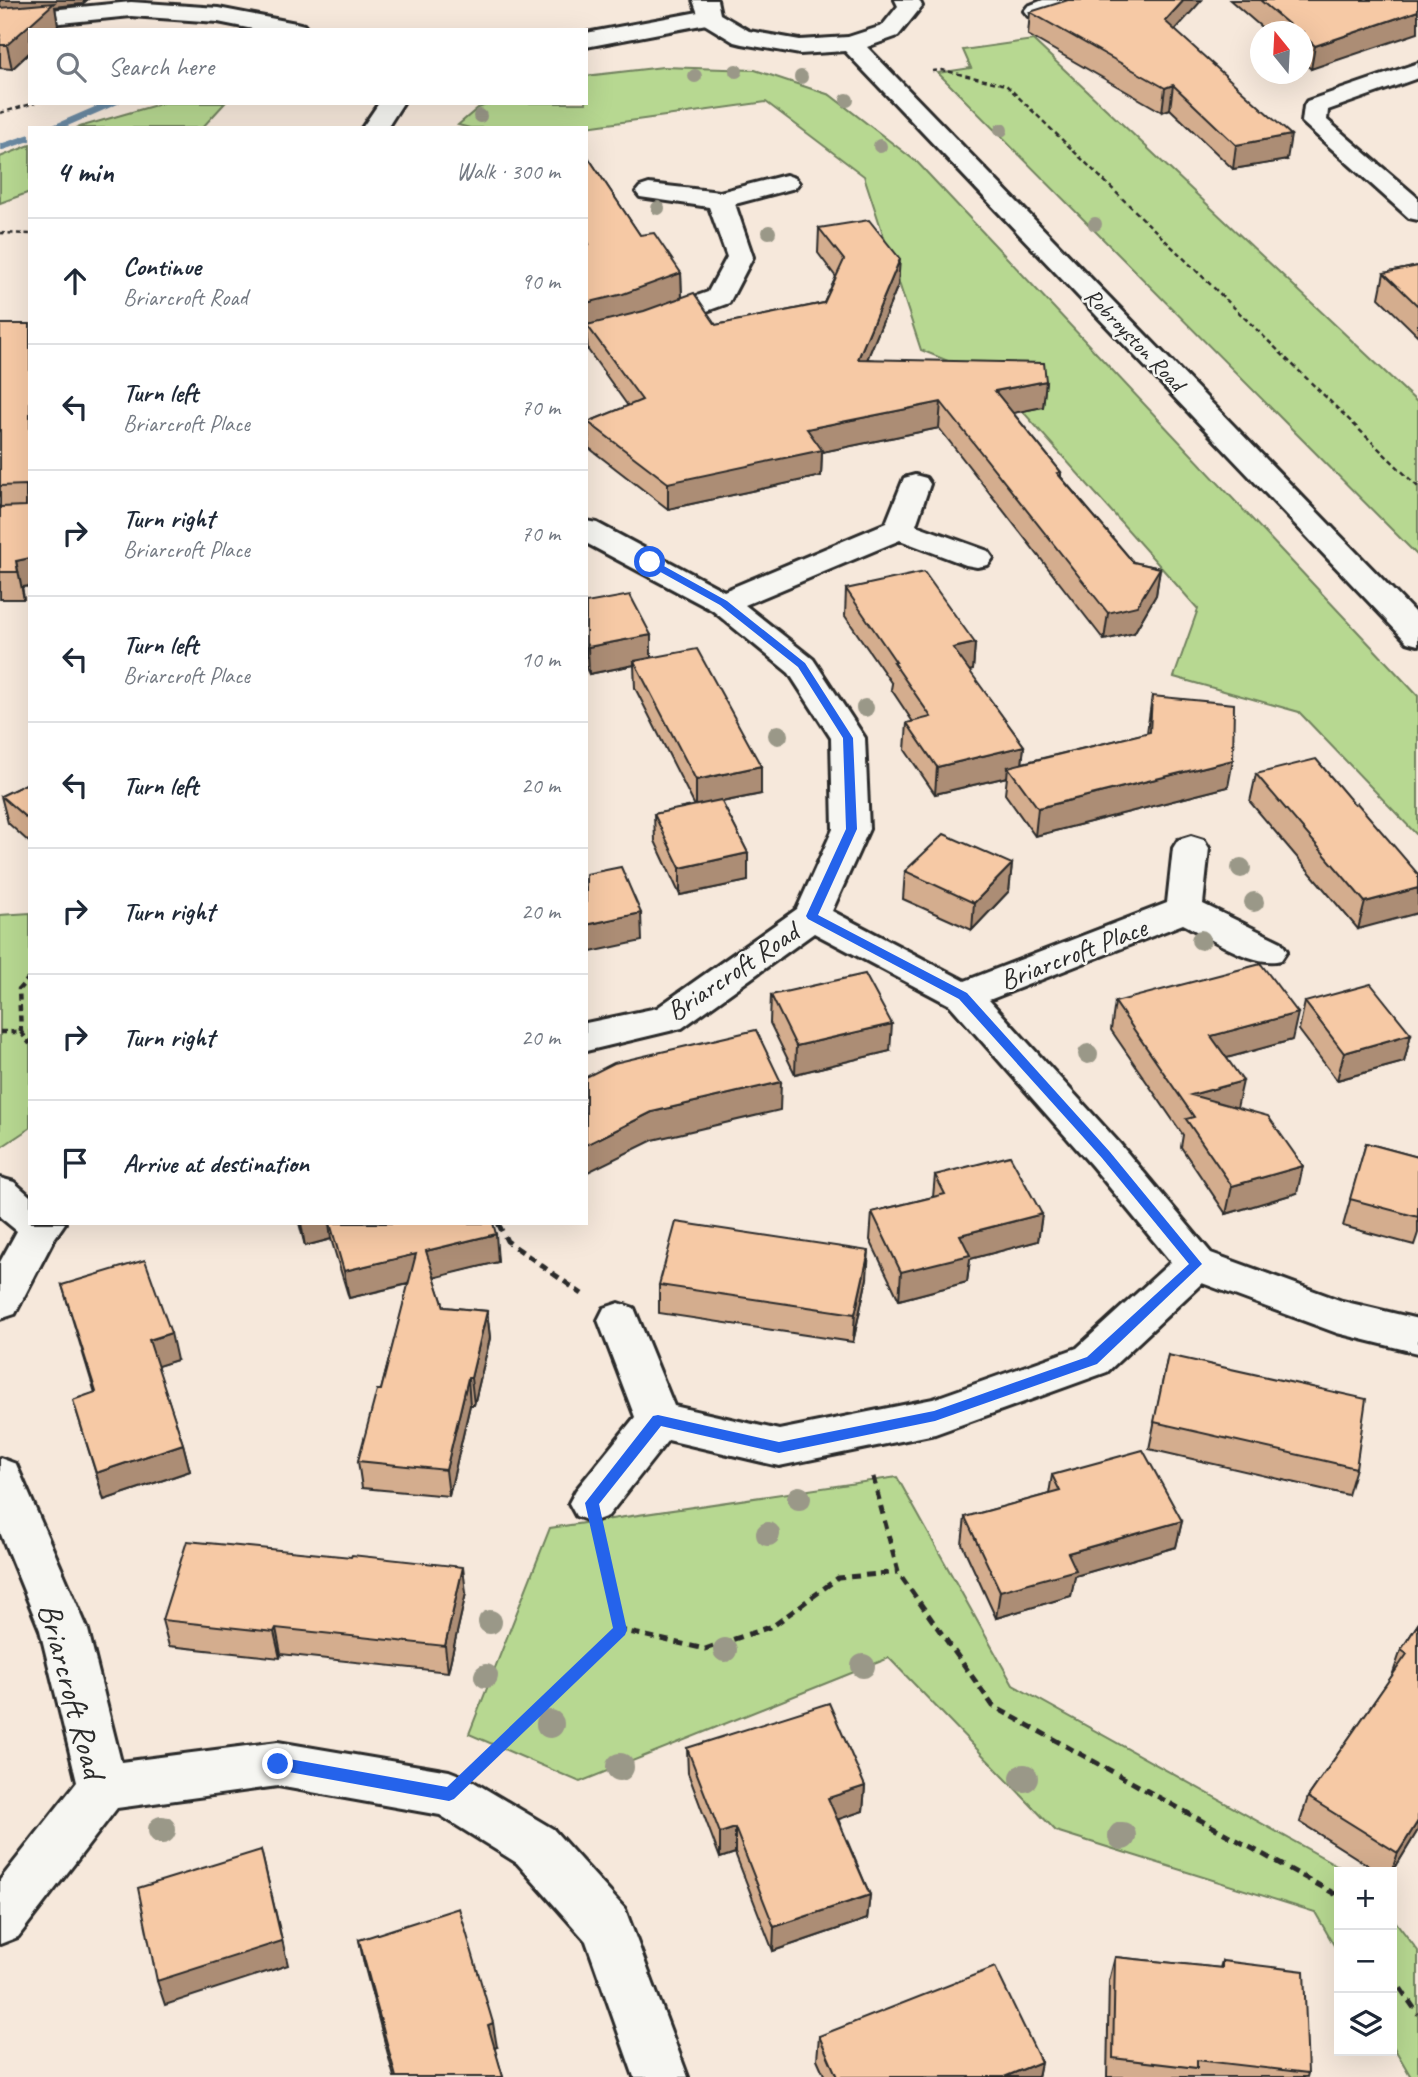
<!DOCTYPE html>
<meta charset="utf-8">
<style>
body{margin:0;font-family:Caveat,sans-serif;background:#f2f2f3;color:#1f2937}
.controls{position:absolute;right:21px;bottom:21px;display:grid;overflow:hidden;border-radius:0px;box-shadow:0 7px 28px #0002}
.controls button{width:63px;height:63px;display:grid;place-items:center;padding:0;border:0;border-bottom:2px solid #e0e1e3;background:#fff;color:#1f2937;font:35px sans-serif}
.compass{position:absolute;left:1250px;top:21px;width:63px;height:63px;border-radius:50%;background:#fff;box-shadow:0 7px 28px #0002;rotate:342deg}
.stop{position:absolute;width:21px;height:21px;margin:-16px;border:5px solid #2563eb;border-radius:50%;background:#fff}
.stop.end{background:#2563eb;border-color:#fff;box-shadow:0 2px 7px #0008}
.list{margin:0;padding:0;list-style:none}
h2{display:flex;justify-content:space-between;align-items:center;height:91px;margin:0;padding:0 28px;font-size:30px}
h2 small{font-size:23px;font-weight:400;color:#747a83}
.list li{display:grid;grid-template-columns:46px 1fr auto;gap:21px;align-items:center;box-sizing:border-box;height:126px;padding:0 28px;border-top:2px solid #e0e1e3}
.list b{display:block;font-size:26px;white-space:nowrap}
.list p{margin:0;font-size:23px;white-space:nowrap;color:#747a83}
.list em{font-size:23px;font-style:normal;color:#747a83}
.icon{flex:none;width:38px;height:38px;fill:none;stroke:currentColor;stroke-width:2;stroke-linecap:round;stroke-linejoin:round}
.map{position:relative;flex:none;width:1418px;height:2077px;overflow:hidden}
.search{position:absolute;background:#fff;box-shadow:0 7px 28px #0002;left:28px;top:28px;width:560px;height:77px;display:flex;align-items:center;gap:18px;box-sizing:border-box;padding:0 24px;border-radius:0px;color:#747a83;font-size:26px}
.panel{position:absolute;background:#fff;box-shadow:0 7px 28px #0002;left:28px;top:126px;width:560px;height:1099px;border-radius:0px}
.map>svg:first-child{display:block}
</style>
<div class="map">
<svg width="1418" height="2077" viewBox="0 0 1418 2077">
<rect width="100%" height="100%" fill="#f6e8db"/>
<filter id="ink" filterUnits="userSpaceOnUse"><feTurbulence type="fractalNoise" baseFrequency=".0143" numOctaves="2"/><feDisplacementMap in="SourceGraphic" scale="14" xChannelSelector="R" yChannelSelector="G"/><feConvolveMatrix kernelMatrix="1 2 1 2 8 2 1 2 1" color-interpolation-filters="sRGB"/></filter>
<g filter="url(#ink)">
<!-- green -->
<path fill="#b7d891" stroke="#71825e" stroke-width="2" d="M1033 40 1418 403V556L938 73 971 68 963 50Z
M663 67 755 70 830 95 918 163 1418 696V836L1299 712 1174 677 1198 609 995 380 921 350 864 176 766 102 579 128H470L458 125 478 108 492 103H586V76Z
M163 103H225L202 128H76Z
M30 145V192L0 203V157Z
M30 913V1128L0 1148V915Z
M897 1477 1013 1685 1349 1872H1339V1954L1315 1912 1056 1831 889 1658 580 1782 469 1734 550 1528Z
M1392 1917 1418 1951V2077H1411L1392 2044Z"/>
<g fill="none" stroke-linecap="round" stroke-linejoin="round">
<!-- stream -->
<path fill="#6b89a2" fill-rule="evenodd" d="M104 103H120L63 128H46Z
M30 134V141L0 151V144Z"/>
<!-- minor casing -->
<g stroke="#2b2b2b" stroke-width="6">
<path id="minor" d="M1043 0H1076C1068 12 1041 19 1028 16L1024 11 1028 6Z
M131 2 218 8 296 23 304 25 308 30H258L218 22 131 16 0 29V15Z
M709 10 717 12 721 17 717 22 586 47V33Z
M1418 63V78L1328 110 1327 120 1418 198V220L1409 218 1302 122 1304 106 1307 101Z
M379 103H403L387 128H362Z
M786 175 795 178 799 183 795 188 735 204 753 257 729 303 644 334 586 348V331L624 322 708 292 727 257 709 207 640 197 636 192 640 187 649 184 720 192Z
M915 475 926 478 930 484 916 525 988 551 993 558 988 565 977 567 966 565 900 540 745 605 813 659 865 738 869 829 832 911 965 981 1167 903 1173 848 1178 840 1191 836 1204 840 1209 848 1203 904 1281 942 1287 951 1281 960C1253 968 1209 937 1183 924L989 1000 1120 1144 1211 1253 1342 1301 1418 1319V1353L1337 1333 1202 1283 1107 1372 935 1434 779 1466 668 1440 608 1516 592 1522 576 1516 569 1503 576 1490 635 1417 598 1320 604 1308 619 1303 634 1308 674 1406 779 1430 933 1399 1077 1348 1171 1262 1092 1166 950 1005 814 933 682 1028 586 1051V1023L657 1008 797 909 833 829 831 738 789 673 712 610 586 543V521L597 523 724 591 886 523 904 478Z
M0 1178 14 1182 30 1196V1223H65L54 1239 15 1314 0 1319V1262L17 1231 0 1217Z
M0 1458 16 1464 88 1630 121 1762 278 1742 449 1771 467 1778 553 1829 625 1909 688 2077H634L586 1941 517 1863 440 1815 278 1786 117 1808 18 1937 0 1944V1880L77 1782 40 1630 0 1532Z"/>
</g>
<!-- secondary casing -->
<g stroke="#2b2b2b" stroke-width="6">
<path id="secondary" d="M693 0H717L720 14 749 31 800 40 848 37 882 26 898 6 895 0H919L922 6 898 36 867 47 1418 616V645L1407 642 845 51 800 54 742 44 734 42 701 22Z"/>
</g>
<!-- path-far2 -->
<path stroke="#2b2b2b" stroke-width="2.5" stroke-dasharray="5 3.5" stroke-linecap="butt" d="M932 71 942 70 1006 85 1418 487
M0 113 35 103
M0 233 30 234"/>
<!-- path-far1 -->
<path stroke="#2b2b2b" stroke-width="4.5" stroke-dasharray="6 4.5" stroke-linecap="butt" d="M0 1032H21L30 1044
M21 1032 19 989 30 977"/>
<!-- path -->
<path stroke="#2b2b2b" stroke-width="5" stroke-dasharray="9 6" stroke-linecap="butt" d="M498 1223 507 1241 582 1294
M873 1477 898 1572 993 1706 1335 1894 1339 1900
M602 1549 620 1630
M488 1757 620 1630 705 1649 773 1626 838 1578 898 1572
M1392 1976 1418 2014"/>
<!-- minor -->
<use href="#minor" fill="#f6f6f2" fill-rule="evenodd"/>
<!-- secondary -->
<use href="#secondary" fill="#f6f6f2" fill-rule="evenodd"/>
</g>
<!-- trees -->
<g fill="#9a9888">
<circle cx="736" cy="71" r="7"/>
<circle cx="695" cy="76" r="7"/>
<circle cx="801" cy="77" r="7"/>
<circle cx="847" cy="100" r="7"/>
<circle cx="480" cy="116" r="7"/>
<circle cx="1001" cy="130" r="7"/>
<circle cx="880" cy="146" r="7"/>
<circle cx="658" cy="208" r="7"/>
<circle cx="1095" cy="224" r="7"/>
<circle cx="769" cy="232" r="7"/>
<circle cx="865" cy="708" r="9"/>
<circle cx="778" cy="735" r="10"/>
<circle cx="1241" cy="868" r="10"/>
<circle cx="1254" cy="902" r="10"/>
<circle cx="1201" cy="940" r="10"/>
<circle cx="1088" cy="1054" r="10"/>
<circle cx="799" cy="1498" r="12"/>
<circle cx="768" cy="1534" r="12"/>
<circle cx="490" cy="1622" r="12"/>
<circle cx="725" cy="1650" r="12"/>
<circle cx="863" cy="1666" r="12"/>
<circle cx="486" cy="1676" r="12"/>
<circle cx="550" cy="1724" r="14"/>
<circle cx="620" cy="1767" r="14"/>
<circle cx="1024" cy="1778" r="14"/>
<circle cx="162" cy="1830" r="14"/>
<circle cx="1122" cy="1836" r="14"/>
</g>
<!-- wall -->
<path fill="#d4ad8e" stroke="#2b2b2b" stroke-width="2" d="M0 0H87L82 4 55 7 58 26 54 30H30V52L12 69 0 68Z
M1230 0H1418L1311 69 1303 62V32H1267Z
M1030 12 1175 30 1287 160 1233 169 1170 109 1162 112 1028 35Z
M586 154 640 235 681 273 682 298 716 325 824 303 836 277 818 253 819 228 898 285 867 359 1046 381 1043 407 1013 413 1061 472V477L1133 562 1160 568 1156 595 1134 633 1104 640 939 428 822 452 821 476 668 509 589 448 588 422 628 406 588 350 586 328Z
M1418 266V336L1379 298 1384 273Z
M0 324H30V586L22 587 24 599H0Z
M846 589 975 643 973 670 969 671 1024 746 1022 763 1147 733 1152 696 1228 787 1035 836 1005 794 1007 777 935 794 905 750 907 723 913 722 891 689 892 684 845 616Z
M586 603 651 658 761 794 722 802 748 853V881L680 895 655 841 654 814 695 806 635 688 634 665 589 674 586 668Z
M1256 774 1418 874 1358 929 1250 802Z
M30 782V843L8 823 1 796Z
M1012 864 1009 891 972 930 903 899 905 871Z
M771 995 890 1051 795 1074 770 1023Z
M1115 1002 1292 1040 1226 1058 1237 1108 1297 1193 1226 1214 1181 1147 1183 1135 1111 1030Z
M1305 1002 1411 1034 1404 1062 1337 1080 1299 1030Z
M1366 1143 1418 1157V1233L1414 1245 1343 1226Z
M935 1175 1042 1214 1038 1241 970 1259 967 1282 899 1300 870 1240 872 1212 933 1197Z
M299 1223H493L498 1262 434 1277 444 1307 487 1311 490 1338 474 1405H470L449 1496 362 1488 358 1461 381 1390 409 1284 349 1298 331 1239 305 1246Z
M867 1278 853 1342 659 1313V1285Z
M62 1285 177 1360 157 1366 183 1444 190 1471 104 1500 73 1400 95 1393Z
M1168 1355 1356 1468 1348 1495 1149 1449Z
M1052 1475 1182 1521 1176 1547 1075 1576 1071 1596 996 1618 962 1544 965 1517 1049 1494Z
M466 1593 448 1672 281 1654 280 1658 169 1646 162 1620Z
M1418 1624V1830L1392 1873 1379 1872 1300 1822 1308 1797 1392 1676 1401 1650Z
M687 1748 865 1786 863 1811 838 1819 870 1895 867 1919 773 1951 735 1853 720 1858 688 1773Z
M359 1940 497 2047 494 2048 503 2077H394L364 1964Z
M1115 1957 1220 1968 1222 1961 1308 2073 1307 2077H1107L1109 1981Z
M819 2036 1041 2062 1038 2077H825L817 2059Z"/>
<!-- shaded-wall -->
<path fill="#ac8d74" stroke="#2b2b2b" stroke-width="2" d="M0 0H87L82 4 55 7 58 26 54 30H30V52L12 69 0 13Z
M1184 0H1202L1162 45 1165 21Z
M1418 11V33L1311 69 1315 46Z
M1173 85 1170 109 1162 112 1165 88Z
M1291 135 1287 160 1233 169 1236 145Z
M900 259 898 285 857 384 858 359Z
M681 273 682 299 623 319 587 325 586 328V303Z
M1046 381 1043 407 993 417 995 391Z
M941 402 939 428 822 452 821 476 668 509V483L807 429Z
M30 558V586L22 587 24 599 16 561Z
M1160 568 1156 595 1134 633 1104 640 1108 613Z
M651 635V662L634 661V665L589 674 588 647Z
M975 643 973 670 950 675 953 648Z
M1024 746 1021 774 1008 767 1007 777 935 794 937 767Z
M1233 760 1228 787 1035 836 1038 808Z
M761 766V794L696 807V780Z
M748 853V881L680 895V868Z
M1012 864 1009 891 972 930 974 903Z
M1418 888V913L1358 929 1365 902Z
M641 913 642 941 586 953V925Z
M1298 1013 1292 1040 1205 1064 1211 1036Z
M892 1024 890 1051 795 1074 796 1046Z
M1411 1034 1404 1062 1337 1080 1344 1053Z
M1243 1081 1237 1108 1194 1117 1191 1095Z
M781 1082 780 1110 653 1140 586 1173V1145L652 1112Z
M1303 1166 1297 1193 1226 1214 1232 1186Z
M1042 1214 1038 1241 970 1259 967 1282 899 1300 901 1272 960 1235Z
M301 1223H329L331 1239 305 1246Z
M496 1234 498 1262 429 1279 426 1251Z
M869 1251 867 1278 853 1342 855 1314Z
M416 1254 420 1281 349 1298 344 1271Z
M487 1311 490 1338 474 1405 471 1378Z
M171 1333 177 1360 155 1367 149 1340Z
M468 1378 470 1405 449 1496 446 1470Z
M183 1444 190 1471 104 1500 96 1473Z
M1182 1521 1176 1547 1075 1576 1071 1596 996 1618 1000 1591 1068 1553Z
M463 1567 466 1593 448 1672 445 1646Z
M276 1628 281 1654 280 1658 274 1632Z
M865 1786 863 1811 827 1823 828 1798Z
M1418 1821V1830L1392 1873 1391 1872 1398 1853Z
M735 1828V1853L720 1858V1833Z
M261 1850 288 1965 165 2005 157 1981Z
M870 1895 867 1919 773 1951 774 1927Z
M493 2023 497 2047 491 2049 488 2025Z
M1041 2062 1038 2077H1004Z"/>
<!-- building -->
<path fill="#f6c9a5" stroke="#2b2b2b" stroke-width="2" d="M1068 0H1184L1165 21 1291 135 1236 145 1173 85 1165 88 1030 12Z
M1260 0H1418V11L1315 46 1303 35V32H1298Z
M54 3 7 45H0V8Z
M586 154 640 235 654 233 681 273 623 294 586 303V245L589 244 586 239Z
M869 220 900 259 858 359 1044 363 1046 381 995 391 1061 472 1057 473 1133 562 1160 568 1137 606 1108 613 941 402 807 429 822 450 668 483 588 422 642 400 587 325 644 311 694 293 716 325 824 303 844 260 819 228Z
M1418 266V306L1384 273Z
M0 324H30V558L16 561 18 572H0V507L26 506V485L0 486Z
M924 572 975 643 953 648 1024 746 937 767 907 723 931 717 893 662H896L846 589Z
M630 595 651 635 588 647 586 643V603Z
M697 649 761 766 696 780 634 661Z
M1152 696 1234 704 1233 760 1038 808 1008 767 1150 732Z
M1316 759 1354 804 1357 803 1418 874V888L1365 902 1256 774Z
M30 782V821L1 796Z
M721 800 748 853 680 868 654 814Z
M944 834 1012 864 974 903 905 871Z
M621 867 641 913 586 925V874Z
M1261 964 1298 1013 1211 1036 1243 1081 1191 1095 1268 1116 1303 1166 1232 1186 1186 1119 1194 1117 1115 1002Z
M865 974 892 1024 796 1046 771 995Z
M1371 984 1411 1034 1344 1053 1305 1002Z
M756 1030 781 1082 652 1112 586 1145V1077L614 1063Z
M1366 1143 1418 1157V1217L1350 1199Z
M1010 1156 1042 1214 960 1235 970 1255 901 1272 872 1212 945 1194 935 1175Z
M676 1222 869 1251 855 1314 659 1285Z
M330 1223H493L496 1234 426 1251 444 1307 487 1311 471 1378H468L446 1470 358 1461 377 1390H381L416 1254 344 1271Z
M145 1260 171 1333 149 1340 183 1444 96 1473 73 1400 96 1392 62 1285Z
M1168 1355 1366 1399 1356 1468 1154 1422Z
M1143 1450 1182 1521 1068 1553 1076 1570 1000 1591 965 1517 1060 1491 1052 1475Z
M187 1541 351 1557 352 1555 463 1567 445 1646 276 1628 274 1632 162 1620Z
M1418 1624V1821L1398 1853 1308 1797 1407 1654 1401 1650Z
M829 1703 865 1786 828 1798 870 1895 774 1927 735 1828 720 1833 687 1748Z
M261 1850 282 1941 157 1981 138 1888Z
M459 1908 493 2023 488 2025 503 2077H396L359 1940Z
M1115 1957 1222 1968V1961L1304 1971 1308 2073 1197 2060V2068L1113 2058Z
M995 1967 1041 2062 1004 2077H837L819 2036Z"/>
</g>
<!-- route -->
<path fill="#2563eb" d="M646 560H653L727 601 805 663 853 738 857 829 818 915 967 993 1110 1152 1202 1264 1097 1364 935 1421 779 1453 661 1426 599 1504 627 1630 625 1635 454 1799 449 1801 278 1770 271 1764 278 1757 447 1787 613 1628 585 1503 653 1416 658 1415 779 1442 934 1411 1087 1357 1189 1264 1102 1158 959 999 808 919 806 916 846 829 843 738 798 667 720 605 646 564Z"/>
<g text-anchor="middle" stroke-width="5" stroke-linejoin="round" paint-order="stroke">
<!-- far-street labels -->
<g font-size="23" fill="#2b2b2b" stroke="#f6f6f2">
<text transform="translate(1135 339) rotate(46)" y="8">Robroyston Road</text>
</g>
<!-- street labels -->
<g font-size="28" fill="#2b2b2b" stroke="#f6f6f2">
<text transform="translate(1073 953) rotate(-21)" y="10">Briarcroft Place</text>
<text transform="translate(732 971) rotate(-34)" y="10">Briarcroft Road</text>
</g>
<!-- near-street labels -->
<g font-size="33" fill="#2b2b2b" stroke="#f6f6f2">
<text transform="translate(73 1690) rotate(75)" y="12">Briarcroft Road</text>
</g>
</g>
</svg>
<div class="controls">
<button>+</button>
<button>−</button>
<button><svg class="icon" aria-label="layers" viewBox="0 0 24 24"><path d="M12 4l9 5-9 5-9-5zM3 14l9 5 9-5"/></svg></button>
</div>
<svg class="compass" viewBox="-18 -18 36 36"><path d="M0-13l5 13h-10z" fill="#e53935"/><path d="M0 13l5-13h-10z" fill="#747a83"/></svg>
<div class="stop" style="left:650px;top:562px"></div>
<div class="stop end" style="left:278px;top:1764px"></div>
<div class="search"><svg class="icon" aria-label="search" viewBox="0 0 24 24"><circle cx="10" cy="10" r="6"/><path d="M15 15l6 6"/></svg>Search here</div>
<section class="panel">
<h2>4 min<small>Walk · 300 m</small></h2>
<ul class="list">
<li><svg class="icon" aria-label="ahead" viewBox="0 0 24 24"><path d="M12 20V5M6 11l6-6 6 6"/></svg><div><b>Continue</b><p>Briarcroft Road</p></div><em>90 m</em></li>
<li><svg class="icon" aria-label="left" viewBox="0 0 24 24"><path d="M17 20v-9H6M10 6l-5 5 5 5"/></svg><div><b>Turn left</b><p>Briarcroft Place</p></div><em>70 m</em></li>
<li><svg class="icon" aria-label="right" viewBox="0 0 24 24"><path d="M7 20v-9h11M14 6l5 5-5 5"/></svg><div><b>Turn right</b><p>Briarcroft Place</p></div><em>70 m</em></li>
<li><svg class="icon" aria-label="left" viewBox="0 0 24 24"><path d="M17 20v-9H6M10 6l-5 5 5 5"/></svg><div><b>Turn left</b><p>Briarcroft Place</p></div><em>10 m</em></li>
<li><svg class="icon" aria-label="left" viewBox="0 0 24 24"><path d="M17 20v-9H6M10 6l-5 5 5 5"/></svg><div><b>Turn left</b></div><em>20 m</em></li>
<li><svg class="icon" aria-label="right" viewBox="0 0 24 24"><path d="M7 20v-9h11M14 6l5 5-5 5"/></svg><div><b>Turn right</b></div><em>20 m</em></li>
<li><svg class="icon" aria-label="right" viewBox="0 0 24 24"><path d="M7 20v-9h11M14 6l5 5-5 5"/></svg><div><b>Turn right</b></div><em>20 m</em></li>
<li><svg class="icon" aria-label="arrive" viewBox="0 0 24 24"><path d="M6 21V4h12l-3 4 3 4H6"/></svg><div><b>Arrive at destination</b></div></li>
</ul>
</section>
</div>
